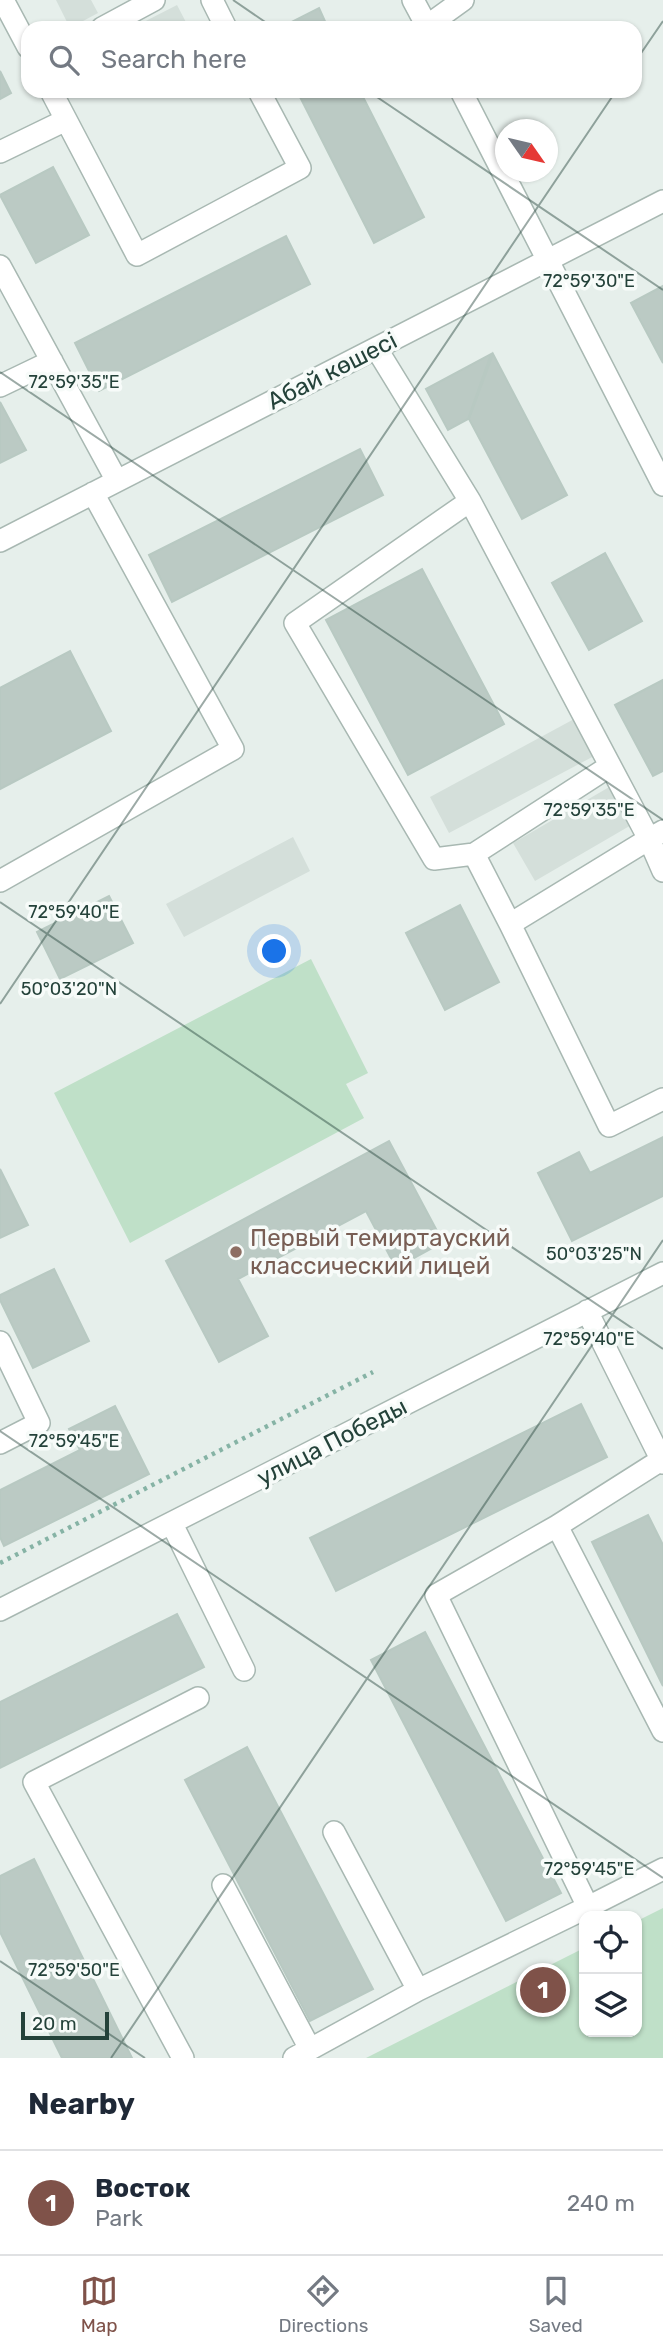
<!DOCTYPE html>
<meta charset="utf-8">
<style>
body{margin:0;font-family:Rubik,sans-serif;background:#f6f6f7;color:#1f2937}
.controls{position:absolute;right:21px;bottom:21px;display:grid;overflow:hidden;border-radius:14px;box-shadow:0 2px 5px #0004}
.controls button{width:63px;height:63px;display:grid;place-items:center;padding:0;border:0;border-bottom:2px solid #e0e1e3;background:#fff;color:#1f2937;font:35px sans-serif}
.compass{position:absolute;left:495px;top:119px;width:63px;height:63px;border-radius:50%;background:#fff;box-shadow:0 2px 5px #0004;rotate:124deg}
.scale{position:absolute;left:21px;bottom:18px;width:88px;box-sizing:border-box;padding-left:7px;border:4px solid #24423a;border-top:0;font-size:19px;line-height:24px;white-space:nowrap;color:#24423a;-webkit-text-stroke:5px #f7fbf9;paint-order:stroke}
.you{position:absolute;left:275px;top:952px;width:24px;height:24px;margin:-18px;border:5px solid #fff;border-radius:50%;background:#1a73e8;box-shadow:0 0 0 10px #1a73e833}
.badge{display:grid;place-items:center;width:46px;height:46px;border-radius:50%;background:#7f5249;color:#fff;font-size:23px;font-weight:700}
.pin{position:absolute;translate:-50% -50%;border:4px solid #fff;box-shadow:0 2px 7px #0006}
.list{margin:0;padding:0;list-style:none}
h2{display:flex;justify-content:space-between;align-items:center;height:91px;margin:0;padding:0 28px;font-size:30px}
h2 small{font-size:23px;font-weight:400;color:#747a83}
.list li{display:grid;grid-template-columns:46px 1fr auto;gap:21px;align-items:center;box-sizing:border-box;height:105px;padding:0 28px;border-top:2px solid #e0e1e3}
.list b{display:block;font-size:26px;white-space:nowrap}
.list p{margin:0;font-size:23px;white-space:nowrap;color:#747a83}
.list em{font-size:23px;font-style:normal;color:#747a83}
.icon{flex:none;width:38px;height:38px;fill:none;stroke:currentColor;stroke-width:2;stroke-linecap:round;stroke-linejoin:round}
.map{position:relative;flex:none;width:663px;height:2058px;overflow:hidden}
.search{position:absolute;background:#fff;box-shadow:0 2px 5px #0004;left:21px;right:21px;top:21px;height:77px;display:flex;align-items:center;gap:18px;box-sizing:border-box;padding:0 24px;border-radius:21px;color:#747a83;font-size:26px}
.sheet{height:196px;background:#fff}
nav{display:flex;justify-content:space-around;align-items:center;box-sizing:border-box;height:98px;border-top:2px solid #e0e1e3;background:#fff;font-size:19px;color:#747a83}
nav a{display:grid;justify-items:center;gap:4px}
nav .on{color:#7f5249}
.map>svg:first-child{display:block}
</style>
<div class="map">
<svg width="663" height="2058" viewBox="0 0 663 2058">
<rect width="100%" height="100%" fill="#e6efeb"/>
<!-- built -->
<path fill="#d4dfda" d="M56 0H91L98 13 70 28Z
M177 5 189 28H132Z
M576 718 596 755 449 833 430 797Z
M611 786 633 824 535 881 513 843Z
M293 837 310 871 184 937 166 904Z"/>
<!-- green -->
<path fill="#bfe0c8" d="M311 959 368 1073 346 1084 364 1118 130 1243 54 1093Z
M663 1908V2058H366L584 1948V2032H637V1921Z"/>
<!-- building -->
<path fill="#bbcac4" stroke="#b8c9c2" stroke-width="2" d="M319 8 328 28H280Z
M0 71 11 93 0 99Z
M297 91H360L424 217 374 243Z
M53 167 89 235 36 263 0 195Z
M286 236 310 284 99 391 75 343Z
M663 286V363L631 303Z
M491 354 468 419 448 430 426 389Z
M493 354 567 495 522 519 469 419Z
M0 402 26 450 0 463Z
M360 449 383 495 172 602 149 555Z
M605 553 642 621 589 650 552 583Z
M422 569 504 724 408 775 326 620Z
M70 651 111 731 0 789V688Z
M663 680V771L653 776 615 705Z
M109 896 133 943 60 979 37 932Z
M460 905 499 982 445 1010 406 933Z
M663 1137V1196L572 1241 538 1173 579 1152 590 1173Z
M389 1141 443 1242 396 1268 366 1211 238 1279 268 1336 219 1362 166 1261Z
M0 1169 28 1225 0 1238Z
M54 1269 89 1341 33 1368 0 1300V1295Z
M581 1404 607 1457 336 1591 310 1538Z
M115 1406 149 1474 4 1546 0 1537V1490L80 1450 69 1429Z
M648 1515 663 1545V1686L592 1542Z
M177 1614 204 1667 0 1768V1702Z
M425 1632 561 1893 506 1921 371 1660Z
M247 1747 373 1989 310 2021 185 1780Z
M34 1859 132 2058H62L0 1932V1876Z"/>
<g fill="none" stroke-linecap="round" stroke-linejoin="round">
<!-- minor casing -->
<g stroke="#a8b8b2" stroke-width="24">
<path id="minor" d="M3 0 28 47
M212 0 226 28
M413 0 428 28
M427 26 463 0
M102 28 154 0
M51 91 137 255 300 168 259 91
M461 91 663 485
M0 152 66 120
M0 266 117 481
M379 347 381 356 470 501
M0 386 52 361
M0 541 663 201
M663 831 649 839 663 871
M474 854 610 766
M0 881 233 749 93 493
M510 924 474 854 434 859 295 623 470 501 649 839 510 924 609 1126 663 1099
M587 1311 663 1463
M0 1342 39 1423 0 1443
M172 1524 244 1670
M557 1526 661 1460
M0 1610 663 1273
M663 1731 557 1526 436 1595 588 1907 663 1869
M334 1832 418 1990
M223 1885 310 2049
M183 2058 34 1782 198 1698
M294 2058 418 1990 588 1907"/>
</g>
<!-- path -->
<path stroke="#86b3a5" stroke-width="4.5" stroke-dasharray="3.5 5" stroke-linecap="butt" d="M0 1563 373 1372"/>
<!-- minor -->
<use href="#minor" stroke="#fff" stroke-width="21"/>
</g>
<!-- ticks -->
<path fill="none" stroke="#24423a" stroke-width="2" stroke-opacity="0.45" d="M233 0 274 28M635 62 663 21M368 91 663 290M0 372 663 820M0 902 663 1349M0 1004 616 91M0 1431 663 1878M0 1961 145 2058M111 2058 663 1240"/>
<!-- markers -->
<circle fill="#8d6e63" stroke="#f7fbf9" stroke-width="2.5" cx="236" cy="1252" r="7"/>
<g text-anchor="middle" stroke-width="7" stroke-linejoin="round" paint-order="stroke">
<!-- street labels -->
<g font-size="24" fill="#24423a" stroke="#f7fbf9">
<text transform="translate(332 371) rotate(-27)" y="8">Абай көшесі</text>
<text transform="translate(332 1442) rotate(-27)" y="8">улица Победы</text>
</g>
<!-- education labels -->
<g font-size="24" fill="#785e54" stroke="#f7fbf9" text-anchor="start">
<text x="250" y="1246">Первый темиртауский<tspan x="250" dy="28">классический лицей</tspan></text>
</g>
</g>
<g font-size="18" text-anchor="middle" fill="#24423a" stroke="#f7fbf9" stroke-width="7" stroke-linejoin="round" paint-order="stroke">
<text x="589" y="287">72°59'30"E</text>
<text x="74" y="388">72°59'35"E</text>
<text x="589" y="816">72°59'35"E</text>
<text x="74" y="918">72°59'40"E</text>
<text x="69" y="995">50°03'20"N</text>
<text x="594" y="1260">50°03'25"N</text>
<text x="589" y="1345">72°59'40"E</text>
<text x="74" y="1447">72°59'45"E</text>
<text x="589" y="1875">72°59'45"E</text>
<text x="74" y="1976">72°59'50"E</text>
</g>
</svg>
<div class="controls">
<button><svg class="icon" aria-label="locate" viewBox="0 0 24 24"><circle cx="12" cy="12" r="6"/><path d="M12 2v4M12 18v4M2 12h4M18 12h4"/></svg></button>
<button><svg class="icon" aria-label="layers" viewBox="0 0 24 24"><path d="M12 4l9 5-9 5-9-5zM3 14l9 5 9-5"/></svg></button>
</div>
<svg class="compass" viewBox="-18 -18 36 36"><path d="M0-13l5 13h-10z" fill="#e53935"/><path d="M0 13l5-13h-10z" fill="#747a83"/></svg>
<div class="scale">20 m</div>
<div class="you"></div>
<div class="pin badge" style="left:543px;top:1990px">1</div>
<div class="search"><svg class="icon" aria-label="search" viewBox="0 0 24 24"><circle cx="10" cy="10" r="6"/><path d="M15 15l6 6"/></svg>Search here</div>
</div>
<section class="sheet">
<h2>Nearby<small></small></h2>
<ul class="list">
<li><span class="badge">1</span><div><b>Восток</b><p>Park</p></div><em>240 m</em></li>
</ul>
</section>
<nav>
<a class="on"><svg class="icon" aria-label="map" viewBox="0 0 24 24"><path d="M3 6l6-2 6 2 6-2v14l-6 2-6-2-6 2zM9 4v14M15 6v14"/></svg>Map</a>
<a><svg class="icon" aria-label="directions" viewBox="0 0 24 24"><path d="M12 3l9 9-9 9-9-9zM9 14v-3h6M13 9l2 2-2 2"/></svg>Directions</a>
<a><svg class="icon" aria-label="saved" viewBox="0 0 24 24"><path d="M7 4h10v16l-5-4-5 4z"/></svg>Saved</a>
</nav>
